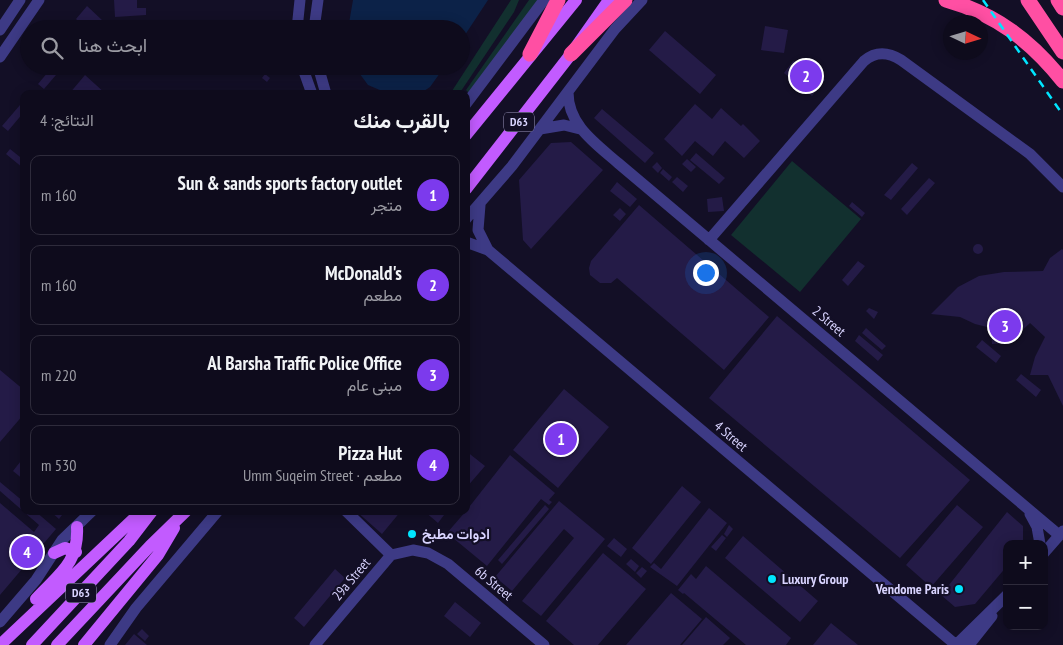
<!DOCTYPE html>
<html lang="ar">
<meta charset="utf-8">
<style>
body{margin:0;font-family:"PT Sans Narrow",Vazirmatn,sans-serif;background:#171425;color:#f1f3f6;direction:rtl}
.controls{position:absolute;right:15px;bottom:15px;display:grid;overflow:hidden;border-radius:10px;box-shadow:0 2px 12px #0003}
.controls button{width:45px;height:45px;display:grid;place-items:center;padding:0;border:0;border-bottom:1px solid #2e2b3b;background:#0e0b1c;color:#f1f3f6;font:25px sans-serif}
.compass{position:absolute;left:943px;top:15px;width:45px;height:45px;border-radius:50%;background:#0e0b1c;box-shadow:0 2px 12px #0003;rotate:94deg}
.you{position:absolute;left:705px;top:272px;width:18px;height:18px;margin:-12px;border:4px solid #fff;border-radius:50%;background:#1a73e8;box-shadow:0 0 0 8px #1a73e833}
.badge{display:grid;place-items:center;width:32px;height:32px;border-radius:50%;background:#7c3aed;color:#fff;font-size:16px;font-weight:700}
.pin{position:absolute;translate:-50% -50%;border:2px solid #fff;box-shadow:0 1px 5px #0006}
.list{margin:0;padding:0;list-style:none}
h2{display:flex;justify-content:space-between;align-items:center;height:65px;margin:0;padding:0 20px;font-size:21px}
h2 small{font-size:16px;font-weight:400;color:#9b9ba3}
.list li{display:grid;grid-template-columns:32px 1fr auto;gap:15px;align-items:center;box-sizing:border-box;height:80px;margin:0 10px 10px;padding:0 10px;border:1px solid #2e2b3b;border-radius:10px}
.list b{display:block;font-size:19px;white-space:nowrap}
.list p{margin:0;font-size:16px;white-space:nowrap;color:#9b9ba3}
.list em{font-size:16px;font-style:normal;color:#9b9ba3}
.icon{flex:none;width:28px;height:28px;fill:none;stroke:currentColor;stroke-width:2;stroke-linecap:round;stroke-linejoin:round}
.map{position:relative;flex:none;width:1063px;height:645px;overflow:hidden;direction:ltr}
.search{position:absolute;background:#0e0b1c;box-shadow:0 2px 12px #0003;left:20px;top:20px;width:450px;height:55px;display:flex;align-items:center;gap:12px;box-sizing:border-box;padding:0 18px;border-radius:28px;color:#9b9ba3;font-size:19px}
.panel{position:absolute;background:#0e0b1c;box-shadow:0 2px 12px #0003;left:20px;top:90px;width:450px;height:425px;border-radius:10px;direction:rtl}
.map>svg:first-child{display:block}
</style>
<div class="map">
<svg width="1063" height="645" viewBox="0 0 1063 645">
<rect width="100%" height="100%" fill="#130f26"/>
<!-- green -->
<path fill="#12302f" d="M511 0H519L514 12 459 94H450Z
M529 0H540L469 93 466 90Z
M792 161 861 219 800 292 731 235Z"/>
<!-- water -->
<path fill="#0c2248" d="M353 0H488L461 41V29H348Z
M354 66H445L430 87 421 93 389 94 368 85Z"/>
<!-- building -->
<path fill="#241b47" d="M114 0H137V8H146V15L115 17Z
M87 6 102 20 95 29H86L76 19Z
M137 25H154V29H137Z
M765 26 788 30 784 53 761 50Z
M665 31 716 75 700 94 649 50Z
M793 61 807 62 822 75 821 76 825 80 812 96 784 73Z
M53 66 62 68 44 89 38 84Z
M265 74 270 78 267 82 262 78Z
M85 75 106 94H69Z
M695 104 712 119 721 108 741 126 743 124 760 141 744 158 725 141 713 156 695 141 682 156 664 139Z
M20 105 24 109V112L8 131 2 126Z
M602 109 654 153 645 163 594 118Z
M571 142 603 170 531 249 523 240 519 180 551 143Z
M10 149 20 157 24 152 23 168 6 154Z
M696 153 725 178 719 184 690 160Z
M687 159 696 167 691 172 682 164Z
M657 162 662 168 658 173 652 167Z
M912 163 918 168 891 200 884 195Z
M663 169 672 177 669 181 660 173Z
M677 177 688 186 683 192 672 182Z
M929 178 935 183 907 215 901 209Z
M617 182 637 199 630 207 610 191Z
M722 197 724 211 708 212 707 199Z
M852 202 865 213 862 217 849 206Z
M639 205 769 317 724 370 617 278 611 283H600L590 275 589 268 591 261Z
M620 208 626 214 620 221 613 215Z
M973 249a5 5 0 1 1 10 0a5 5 0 1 1-10 0Z
M1062 249 1063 250V406L1048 375H1030L1035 357 1045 337 1030 323 1009 343 992 344 991 328 975 324 960 317 931 314 958 287 979 276 1004 272 1043 271 1050 258Z
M858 261 865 266 848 286 842 280Z
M869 308 878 312 874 319 866 311Z
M777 316 970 480 900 558 709 398Z
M866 328 886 346 882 350 862 333Z
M859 335 883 355 878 361 855 341Z
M982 340 1001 356 996 363 976 347Z
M0 370 24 390V414L0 442Z
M1021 374 1041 390 1036 397 1016 380Z
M564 389 609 427 558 488 513 450Z
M466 451 485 466 466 488Z
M510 455 555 493 549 500 552 502 549 505 541 499 487 566 447 533 466 511Z
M24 457V480L13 471Z
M0 482 24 502V511H35L56 529 0 595V503L34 532 39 525 0 491Z
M682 486 701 502 651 564 632 548Z
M559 501 605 539 541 616 522 601 574 538 564 529 512 591 495 577Z
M545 505 549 509 502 564 498 560Z
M957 505 983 527 931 587 906 565Z
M709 508 727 523 677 586 650 567 654 563 661 569Z
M50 511H65L59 519Z
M356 511H401L382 534Z
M424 511H447L438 523Z
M1007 512 1023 526V544H1007V566L975 604 955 607 941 595Z
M729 525 733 529 727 537 724 534Z
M722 535 726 538 716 551 711 547Z
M743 536 818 601 800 622 725 558Z
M614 538 627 549 621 557 607 546Z
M603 553 646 589 598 645H574L546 621Z
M631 559 639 566 635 572 626 564Z
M706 566 791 638 786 645H746L684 593 683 594 678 590 691 574 696 579Z
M642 567 647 571 641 578 636 573Z
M335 569 345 578 304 627 294 618Z
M671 593 702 619 680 645H626Z
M455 602 481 623 470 637 444 616Z
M706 617 730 638 723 645H682Z
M831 623 858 645H813Z
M142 629 149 636 145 641 137 634Z
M134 634 147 645H125Z"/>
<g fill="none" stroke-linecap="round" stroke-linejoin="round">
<!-- minor -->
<path stroke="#3d3a85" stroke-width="11" d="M297 29 300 0
M314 29 318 0
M0 30 20 0
M0 57 39 0
M302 66 312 94
M318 66 326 94
M568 92C568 125 595 143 618 163L1059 535
M466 104 544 0
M540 129 564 125 580 129
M480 205 478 230 488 250
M466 219 512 166 615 29 642 0
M709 240 864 61C876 51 888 52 901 60L1030 154 1063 187
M466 242 488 250 956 645
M346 511 391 555
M1030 514 1037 527 1040 544
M1044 553 1063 531
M0 622 36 580 62 540 92 511
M110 645 136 608 218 511
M315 645 391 555 413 550 428 553 448 564 544 645
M956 645 1007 595
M969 645 992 616"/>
<!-- major -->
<path stroke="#c25bff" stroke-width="12" d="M466 135 576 0
M466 189 571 54 609 0
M54 553 65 548 76 552
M36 599C59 574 79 563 77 527
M0 645 142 511
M32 645 129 541 152 511
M57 645 150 546 186 511
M84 645 158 555 174 528"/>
<!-- highway -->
<path stroke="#ff4fa3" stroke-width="15" d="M946 0C996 14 1031 41 1063 81
M1028 0 1063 52
M1058 0 1063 8
M530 54 558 0
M571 54 625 0"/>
<!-- rail -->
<path stroke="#00e5ff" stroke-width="2.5" stroke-dasharray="8 6" stroke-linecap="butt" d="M983 0 1063 115"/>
</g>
<!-- markers -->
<g fill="#00e5ff" stroke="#130f26" stroke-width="2">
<circle cx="412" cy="534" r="5"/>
<circle cx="772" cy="579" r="5"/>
<circle cx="959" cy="589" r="5"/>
</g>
<g text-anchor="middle" stroke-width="4.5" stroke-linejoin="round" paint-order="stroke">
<!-- shield labels -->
<g fill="#130f26" stroke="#9e99be" stroke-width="1">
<rect x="504" y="112.5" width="30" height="19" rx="4"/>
<rect x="66" y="583.5" width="30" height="19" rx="4"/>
</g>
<g font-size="12" font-weight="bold" fill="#d9d4ff">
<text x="519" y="126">D63</text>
<text x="81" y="597">D63</text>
</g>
<!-- street labels -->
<g font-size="14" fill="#d9d4ff" stroke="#130f26">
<text transform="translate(829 321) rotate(40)" y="5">2 Street</text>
<text transform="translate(731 436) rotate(40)" y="5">4 Street</text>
<text transform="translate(351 579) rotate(-50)" y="5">29a Street</text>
<text transform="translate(494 583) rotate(40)" y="5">6b Street</text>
</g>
<!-- poi labels -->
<g font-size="14" font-weight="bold" fill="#d9d4ff" stroke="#130f26" text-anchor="start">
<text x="422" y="539">ادوات مطبخ</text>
<text x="782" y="584">Luxury Group</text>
<text x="949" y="594" text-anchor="end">Vendome Paris</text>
</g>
</g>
</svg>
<div class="controls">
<button>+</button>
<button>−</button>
</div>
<svg class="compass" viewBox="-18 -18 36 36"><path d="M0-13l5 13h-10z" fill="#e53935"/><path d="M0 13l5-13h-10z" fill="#9b9ba3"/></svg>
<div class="you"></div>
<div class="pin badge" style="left:561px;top:439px">1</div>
<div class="pin badge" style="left:806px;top:76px">2</div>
<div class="pin badge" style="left:1005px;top:326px">3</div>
<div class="pin badge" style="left:27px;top:552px">4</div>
<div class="search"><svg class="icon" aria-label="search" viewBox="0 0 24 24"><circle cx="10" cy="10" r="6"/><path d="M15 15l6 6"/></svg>ابحث هنا</div>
<section class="panel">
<h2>بالقرب منك<small>النتائج: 4</small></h2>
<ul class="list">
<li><span class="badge">1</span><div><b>Sun &amp; sands sports factory outlet</b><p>متجر</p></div><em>160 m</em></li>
<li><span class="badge">2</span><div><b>McDonald's</b><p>مطعم</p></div><em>160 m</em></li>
<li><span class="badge">3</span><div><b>Al Barsha Traffic Police Office</b><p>مبنى عام</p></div><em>220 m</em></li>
<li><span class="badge">4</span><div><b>Pizza Hut</b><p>مطعم · Umm Suqeim Street</p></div><em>530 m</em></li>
</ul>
</section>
</div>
